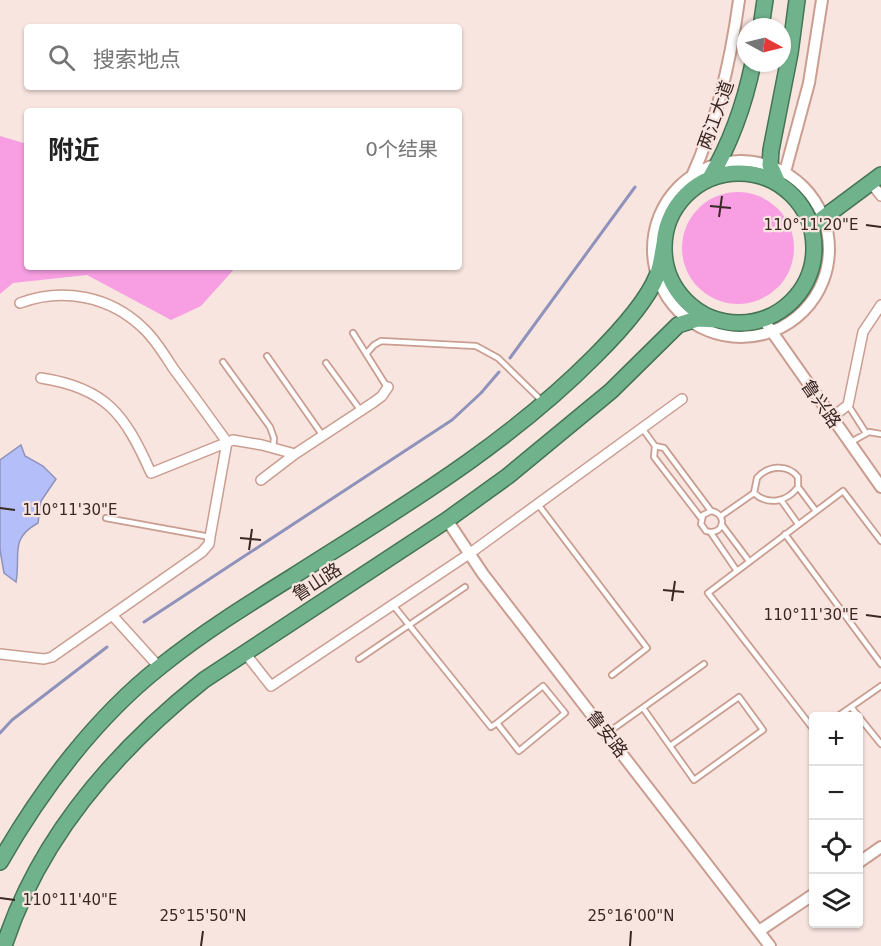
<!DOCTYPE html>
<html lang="zh">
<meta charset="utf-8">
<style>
body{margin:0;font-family:"DejaVu Sans","Noto Sans SC",sans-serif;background:#f6f6f6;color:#222}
.controls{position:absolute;right:18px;bottom:18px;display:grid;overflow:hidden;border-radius:6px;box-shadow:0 2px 4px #0004}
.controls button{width:54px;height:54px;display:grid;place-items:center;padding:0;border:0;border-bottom:2px solid #e0e0e0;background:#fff;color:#222;font:30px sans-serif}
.compass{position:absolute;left:737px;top:18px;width:54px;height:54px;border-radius:50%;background:#fff;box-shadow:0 2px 4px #0004;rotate:97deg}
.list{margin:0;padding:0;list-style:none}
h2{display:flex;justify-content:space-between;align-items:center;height:78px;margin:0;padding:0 24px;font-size:26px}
h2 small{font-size:20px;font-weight:400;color:#767676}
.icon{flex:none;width:33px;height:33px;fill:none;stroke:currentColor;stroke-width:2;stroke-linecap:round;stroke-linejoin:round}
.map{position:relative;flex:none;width:881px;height:946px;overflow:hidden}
.search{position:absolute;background:#fff;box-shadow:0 2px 4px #0004;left:24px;top:24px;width:438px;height:66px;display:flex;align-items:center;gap:15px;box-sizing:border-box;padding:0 21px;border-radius:6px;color:#767676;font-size:22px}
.panel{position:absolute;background:#fff;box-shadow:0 2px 4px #0004;left:24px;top:108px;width:438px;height:162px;border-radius:6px}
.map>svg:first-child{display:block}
</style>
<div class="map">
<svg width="881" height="946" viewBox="0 0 881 946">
<rect width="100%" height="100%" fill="#f9e5e0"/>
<!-- green -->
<path fill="#f89fe3" d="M0 136 27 144V267H236L201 306 171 320 87 275 13 283 0 294Z
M682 248a56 56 0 1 1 112 0a56 56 0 1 1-112 0Z"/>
<!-- water -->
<path fill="#b4bffa" stroke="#8f92ba" stroke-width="1.5" d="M21 445 25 456 43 466 56 479 41 501 38 523C9 539 21 554 16 582L4 573 0 550V460Z"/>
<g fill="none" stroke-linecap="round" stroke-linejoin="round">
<!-- stream -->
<path stroke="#8f92ba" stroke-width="3" d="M510 358 635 187
M144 622 452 420 481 393 499 372
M0 733 12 720 107 647"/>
<!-- service casing -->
<g stroke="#ca9d91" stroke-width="8">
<path id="service" d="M353 333 387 387
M366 354 374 345 381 341 476 346 498 358 542 401
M267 356 323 436
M223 362 270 427 274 438 273 448
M326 363 361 411
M848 405 866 433
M642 428 655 446 654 457 701 518
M851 442 869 432 881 434
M655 446 664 448 711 511C729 514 723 537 706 531L701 524 703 515 711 511
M798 487 816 511
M781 500 798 524
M537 503 647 648 612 675
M721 516 754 493C768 506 787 502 798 487V477C787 463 767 466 757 478L754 493
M106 518 210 537
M722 525 749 561
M711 533 737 571
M785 534 881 664
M393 605 491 727 497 723 543 686 565 713 519 751 497 723
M359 659 465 587
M851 707 881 744
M643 708 694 780 763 730 739 697 670 746
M838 716 881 686
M814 730 708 593 843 491 881 541
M606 734 704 664"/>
</g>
<!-- minor casing -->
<g stroke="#ca9d91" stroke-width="12">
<path id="minor" d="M871 183 881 196
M41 378C107 388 125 415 151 473L233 440 262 445 295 454
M831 418 848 405 863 332 881 305
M261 480 295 454 374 402 382 396 388 387
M112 615 159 667
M245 653 271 686 469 554 682 399
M0 654 44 659 52 657 202 552 209 544 210 537 227 442C209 417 191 392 173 368 164 354 155 339 143 328 110 296 62 287 20 303"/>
</g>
<!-- tertiary casing -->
<g stroke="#ca9d91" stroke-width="14">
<path id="tertiary" d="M653 249a88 88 0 1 1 176 0a88 88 0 1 1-176 0Z
M785 172 809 83 822 0
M692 176C717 121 731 59 739 0
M763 319 881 487
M447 520 483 574 770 946
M858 863 881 847
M759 931 814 894"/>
</g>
<!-- trunk casing -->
<g stroke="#457554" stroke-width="18">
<path id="trunk" d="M761 27 765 0
M664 248a75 75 0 1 1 150 0a75 75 0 1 1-150 0Z
M710 178C730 144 745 102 753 63
M778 183 770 165 771 150 790 53 797 0
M811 227 881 175
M0 862C41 790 96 717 161 666 202 633 247 605 292 577 397 510 506 446 595 356 616 335 646 303 657 276 661 266 662 254 664 244
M4 946C39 838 116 750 204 680L447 520 508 476 611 391 678 325 697 319 718 320"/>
</g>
<!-- service -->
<use href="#service" stroke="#fff" stroke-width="4.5"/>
<!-- minor -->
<use href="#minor" stroke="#fff" stroke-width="9"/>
<!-- tertiary -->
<use href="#tertiary" stroke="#fff" stroke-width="10"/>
<!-- trunk -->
<use href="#trunk" stroke="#6fb28b" stroke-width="15"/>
</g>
<!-- ticks -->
<path fill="none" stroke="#3a2824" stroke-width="2" d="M710 206 731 208M719 217 722 196M866 225 881 227M0 508 15 510M240 538 261 540M249 550 252 529M663 590 684 592M672 601 675 581M866 615 881 617M0 898 15 900M201 946 203 931M630 946 631 931"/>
<g text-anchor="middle" stroke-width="4.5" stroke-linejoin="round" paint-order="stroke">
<!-- street labels -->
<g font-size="18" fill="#3a2824" stroke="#f9e5e0">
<text transform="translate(716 115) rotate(-70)" y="6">两江大道</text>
<text transform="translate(821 404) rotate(55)" y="6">鲁兴路</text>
<text transform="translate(317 582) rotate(-33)" y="6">鲁山路</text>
<text transform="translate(607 734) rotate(52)" y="6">鲁安路</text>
</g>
</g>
<g font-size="15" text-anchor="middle" fill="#3a2824" stroke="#f9e5e0" stroke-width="4.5" stroke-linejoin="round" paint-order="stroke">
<text x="811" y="230">110°11'20"E</text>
<text x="70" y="515">110°11'30"E</text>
<text x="811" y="620">110°11'30"E</text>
<text x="70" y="905">110°11'40"E</text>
<text x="203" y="921">25°15'50"N</text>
<text x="631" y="921">25°16'00"N</text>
</g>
</svg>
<div class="controls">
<button>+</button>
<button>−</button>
<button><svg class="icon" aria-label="locate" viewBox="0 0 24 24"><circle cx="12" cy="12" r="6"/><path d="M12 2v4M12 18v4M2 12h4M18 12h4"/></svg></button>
<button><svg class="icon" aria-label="layers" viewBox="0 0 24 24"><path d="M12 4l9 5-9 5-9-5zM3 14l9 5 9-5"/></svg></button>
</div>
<svg class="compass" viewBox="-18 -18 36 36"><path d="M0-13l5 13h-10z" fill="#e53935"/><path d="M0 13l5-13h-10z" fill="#767676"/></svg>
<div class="search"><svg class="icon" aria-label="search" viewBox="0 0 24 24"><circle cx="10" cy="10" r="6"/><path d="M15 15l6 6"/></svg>搜索地点</div>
<section class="panel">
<h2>附近<small>0个结果</small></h2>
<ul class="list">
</ul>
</section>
</div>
